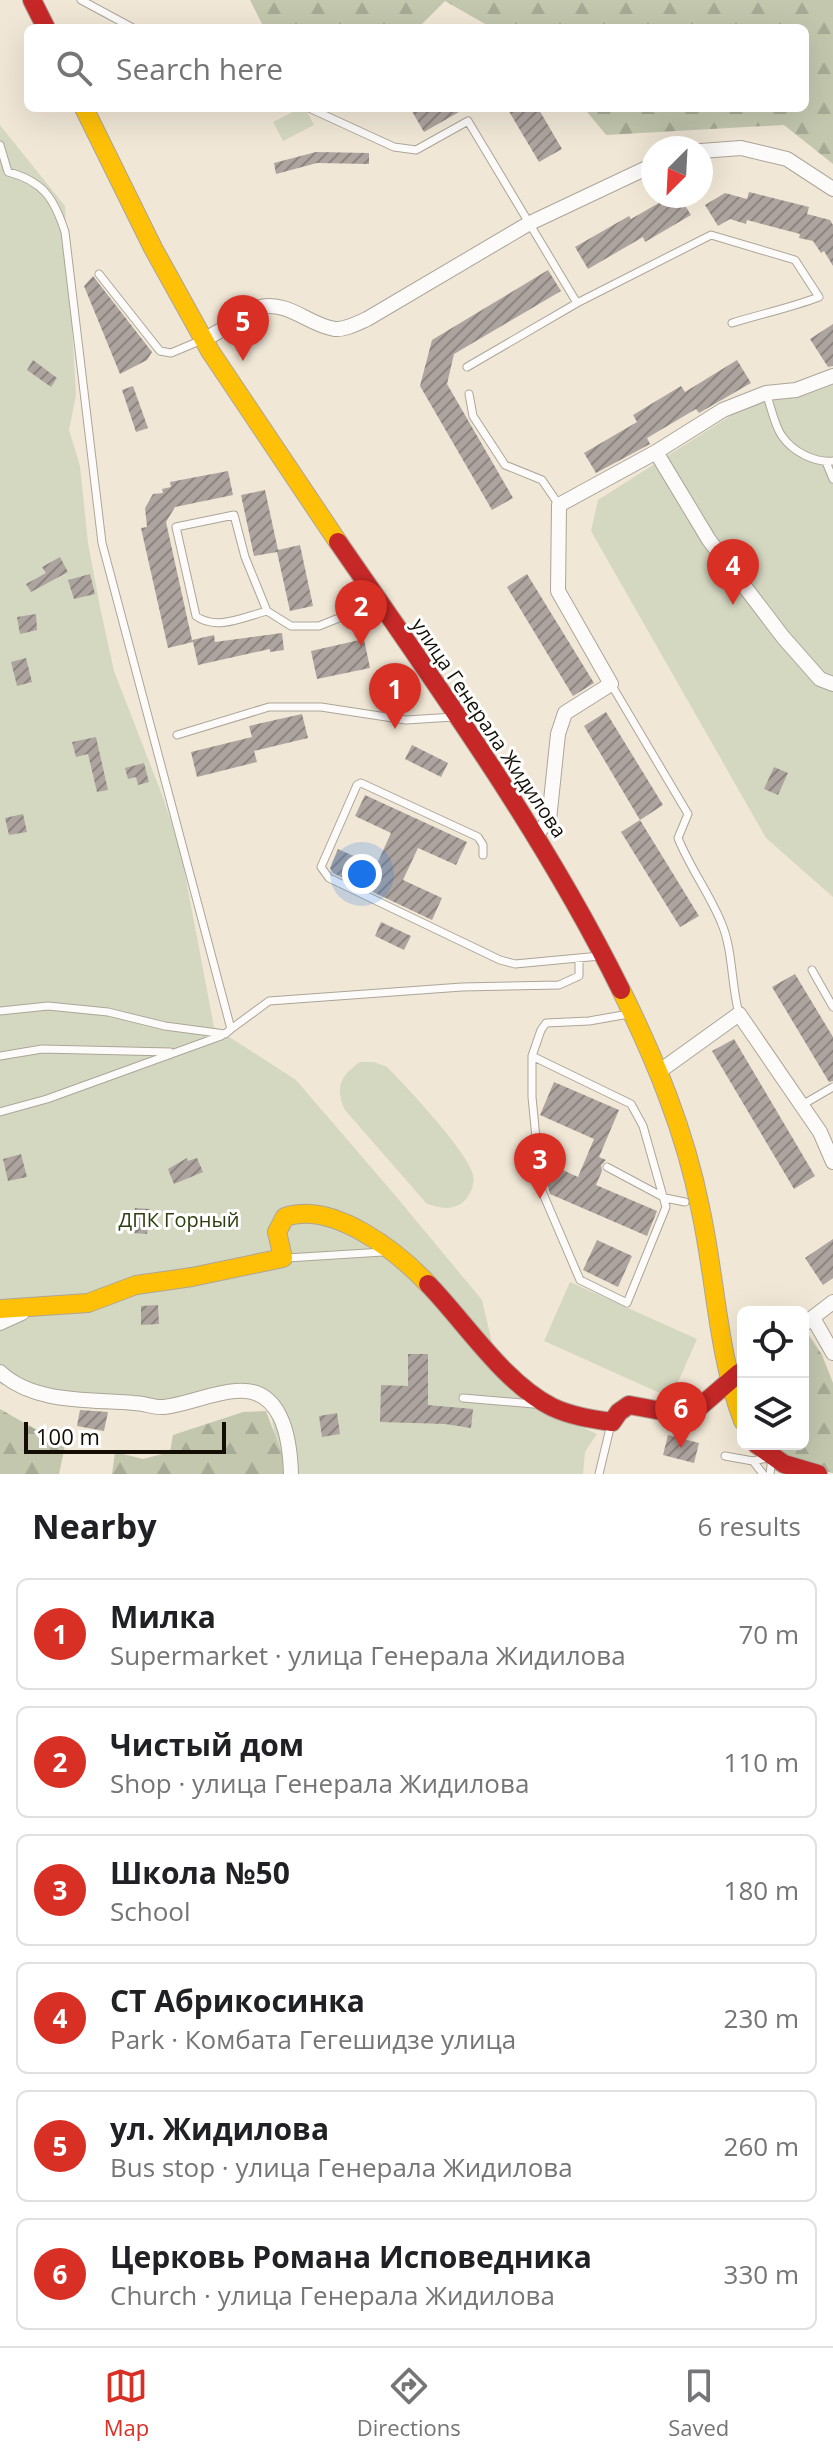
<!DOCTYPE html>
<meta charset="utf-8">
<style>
body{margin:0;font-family:"Open Sans",sans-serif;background:#f2f2f2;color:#202124}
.controls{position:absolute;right:24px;bottom:24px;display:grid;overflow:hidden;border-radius:12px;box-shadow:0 8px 32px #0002}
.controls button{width:72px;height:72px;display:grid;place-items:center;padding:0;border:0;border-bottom:2px solid #e0e0e0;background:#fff;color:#202124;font:40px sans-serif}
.compass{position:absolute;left:641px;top:136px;width:72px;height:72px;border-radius:50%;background:#fff;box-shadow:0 8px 32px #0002;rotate:204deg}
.scale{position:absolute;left:24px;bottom:20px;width:202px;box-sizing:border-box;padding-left:8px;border:4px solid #130d04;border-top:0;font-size:22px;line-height:28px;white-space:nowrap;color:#130d04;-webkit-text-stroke:6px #fff;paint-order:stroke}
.you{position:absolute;left:362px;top:874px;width:28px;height:28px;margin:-20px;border:6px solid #fff;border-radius:50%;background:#1a73e8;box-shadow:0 0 0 12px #1a73e833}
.badge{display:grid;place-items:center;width:52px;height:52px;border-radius:50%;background:#d93025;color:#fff;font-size:26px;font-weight:700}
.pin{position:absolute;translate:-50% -66px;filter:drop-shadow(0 2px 4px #0008)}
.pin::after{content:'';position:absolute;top:42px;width:28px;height:24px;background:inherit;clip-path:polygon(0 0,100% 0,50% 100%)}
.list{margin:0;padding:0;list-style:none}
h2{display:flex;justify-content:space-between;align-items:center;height:104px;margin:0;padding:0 32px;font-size:34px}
h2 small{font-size:26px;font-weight:400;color:#757577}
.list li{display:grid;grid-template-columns:52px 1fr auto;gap:24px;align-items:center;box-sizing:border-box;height:112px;margin:0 16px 16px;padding:0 16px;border:2px solid #e0e0e0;border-radius:12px}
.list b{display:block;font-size:30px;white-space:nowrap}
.list p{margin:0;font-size:26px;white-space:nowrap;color:#757577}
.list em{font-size:26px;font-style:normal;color:#757577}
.icon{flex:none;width:44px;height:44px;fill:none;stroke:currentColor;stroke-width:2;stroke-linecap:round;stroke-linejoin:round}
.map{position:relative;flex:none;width:833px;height:1474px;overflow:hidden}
.search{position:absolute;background:#fff;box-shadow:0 8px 32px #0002;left:24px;right:24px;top:24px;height:88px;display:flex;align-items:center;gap:20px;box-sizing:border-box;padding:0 28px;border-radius:12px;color:#757577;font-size:30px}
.sheet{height:872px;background:#fff}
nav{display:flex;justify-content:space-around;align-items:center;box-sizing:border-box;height:112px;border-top:2px solid #e0e0e0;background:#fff;font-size:22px;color:#757577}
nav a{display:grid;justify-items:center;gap:4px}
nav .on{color:#d93025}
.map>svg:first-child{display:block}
</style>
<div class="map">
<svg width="833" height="1474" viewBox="0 0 833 1474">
<defs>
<pattern id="forest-firs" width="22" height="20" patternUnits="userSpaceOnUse" patternTransform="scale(2)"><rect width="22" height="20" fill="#c3c7ae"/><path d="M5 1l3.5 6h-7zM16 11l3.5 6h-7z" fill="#a7aa94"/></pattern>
<pattern id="building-hatch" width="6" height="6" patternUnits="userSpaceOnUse" patternTransform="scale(2)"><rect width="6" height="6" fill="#aea49f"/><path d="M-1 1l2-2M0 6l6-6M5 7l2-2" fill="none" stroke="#8c847f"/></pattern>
</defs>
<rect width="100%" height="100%" fill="#f0e7d6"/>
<!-- green -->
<path fill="#d5d8c1" d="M301 108H305L314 125 283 141 273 122Z
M0 125 65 206 76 395 69 430 80 466 88 543 100 607 114 671 164 800 181 853 214 1027 296 1080 394 1194 482 1300 498 1368 542 1409 597 1434 585 1452 583 1474H280L270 1405 238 1392 159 1411 53 1400 0 1384Z
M833 384V897L766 838 591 531 598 500 752 402Z
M360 1062H374L387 1067C405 1085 469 1153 473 1175 475 1185 470 1197 462 1203 450 1211 438 1208 426 1203L345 1110C334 1088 341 1075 360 1062Z
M570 1282 697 1339 671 1398 544 1341Z"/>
<!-- forest -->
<path fill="url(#forest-firs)" d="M250 0H833V164L784 125 606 135 584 108H805V28H492L445 1 418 28H264Z
M805 1329 822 1355 833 1383V1473L790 1463 764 1444H803Z
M0 1409 65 1446 59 1474H0Z
M266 1411 284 1459V1474H112L115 1452 143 1459 170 1452 173 1435 243 1412Z"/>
<!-- building -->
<path fill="url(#building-hatch)" d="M410 108H466L424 132Z
M507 108H538L562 149 539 162Z
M316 152 369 153V164L317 163 276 174 274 163Z
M749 192 809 207 807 214 830 220 833 225V266L824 251 821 253 813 241 799 238 800 234 747 220 746 224 730 219 718 226 705 205 725 193 747 199Z
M671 196H679L691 215 645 242 643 237 588 269 575 247 629 216 631 219Z
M548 270 561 291 454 354 447 384 513 498 492 510 420 386 432 340Z
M93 276 152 352 147 360 120 374 84 286Z
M833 324V366L828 367 810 339Z
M33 360 57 378 51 387 27 370Z
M737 360 751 383 699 413 696 409 647 438 650 444 596 473 584 453 637 422 633 415 681 386 685 392Z
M133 386 148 428 136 432 122 390Z
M228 471 233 495 175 507 166 522 192 640 214 635 215 642 282 633 284 650 270 652V649L198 665 193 642 168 648 141 528 147 527 145 508 153 494 163 493 162 489 171 487 170 482Z
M265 490 278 550 300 545 313 606 290 611 277 552 254 556 241 495Z
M60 557 68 572 31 592 26 584 46 573 42 567Z
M90 574 95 594 74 599 68 580Z
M527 574 594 683 573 696 507 587Z
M36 614 37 630 20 634 17 617Z
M364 639 370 668 317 679 311 651Z
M26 658 32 682 17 686 11 662Z
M606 712 663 805 640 820 584 726Z
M302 714 308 738 254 751 257 762 197 777 191 752 252 737 249 726Z
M96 737 108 790 97 792 88 754 76 757 72 742Z
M412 745 448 763 441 777 405 759Z
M144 763 149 782 138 785 136 777 128 779 125 768Z
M774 767 788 773 778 795 764 789Z
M365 795 467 842 456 865 418 848 403 880 442 898 432 920 333 873 330 868 338 849 376 866 391 833 355 816Z
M23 814 27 832 9 835 5 818Z
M640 820 699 916 680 927 621 832Z
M381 922 411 936 404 950 375 936Z
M795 974 833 1037V1081L829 1082 772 987Z
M734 1039 815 1176 794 1189 712 1051Z
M554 1082 619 1110 599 1157 606 1160 601 1165 602 1171 596 1185 657 1211 647 1236 550 1194 547 1183 554 1166 578 1177 594 1139 540 1115Z
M21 1154 27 1177 8 1181 3 1159Z
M187 1158 188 1161 197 1158 203 1172 174 1184 168 1169Z
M135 1208 150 1209 147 1234 132 1233Z
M833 1239V1278L823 1285 805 1258Z
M597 1240 632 1256 618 1287 583 1270Z
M158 1305 159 1324 141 1325V1306Z
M408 1354H428V1405L473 1409 471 1428 445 1424 380 1422 381 1385 408 1386Z
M80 1410 108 1412 104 1431 77 1426Z
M337 1413 340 1434 322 1437 319 1416Z
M668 1435 699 1443 694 1463 663 1455Z"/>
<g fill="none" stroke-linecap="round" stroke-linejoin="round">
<!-- lane casing -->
<g stroke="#aca598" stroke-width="9">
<path id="lane" d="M81 0 133 28
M309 108 394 147 416 150 468 121 577 303
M0 145 8 172C43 181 54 198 65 232L102 543 231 1029 225 1034 165 1026 108 1012 48 1006 0 1011
M99 274 160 351 171 353 202 340
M467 367 577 303 711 235 795 260 819 297C790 308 761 314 732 323
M766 393C771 406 774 425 782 436 793 452 815 463 833 461
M469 394 473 416 505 465 542 480 559 505
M826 462 833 479
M267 611C244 617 216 631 196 616L176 527 234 515 245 557 267 611 291 626H319L376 603
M611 684 688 814 678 838C690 868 709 893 721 922 733 949 731 984 739 1014
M177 735 269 707H321L406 720 454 717
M483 855V845L478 837 361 783 357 785 321 867 329 878 500 960 515 964 600 956
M812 970 833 1007
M231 1029 269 1001 462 987 559 985 579 976V958
M0 1056 42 1049 170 1052
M532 1056V1097L541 1189 580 1280 627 1303 666 1207 643 1126 631 1104 532 1056 541 1030 546 1023 589 1021 629 1014
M802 1105 833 1087
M0 1112 47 1099 221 1036
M607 1167 665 1198 685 1202
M287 1258 383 1252
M463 1398 534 1404
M725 1456 753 1461 772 1457 770 1474
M753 1461 763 1474
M599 1474 611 1424"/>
</g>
<!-- street casing -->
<g stroke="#aca598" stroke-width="16">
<path id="street" d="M701 151 741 148 787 159 833 189
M204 340 260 307C290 301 308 325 335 329 345 330 358 323 367 319L528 224 653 165
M656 452 709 540 732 570 783 637 820 679 833 684
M536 835 549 820 558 734 565 713 611 684 558 591 559 505 656 452 723 410 766 393 796 390 833 376
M657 1073 739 1014 820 1132 833 1162
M813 1318 833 1353
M0 1323 22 1313
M803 1325 833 1302
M0 1372C34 1404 91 1399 134 1403 144 1403 154 1408 164 1407 188 1404 211 1393 235 1391 282 1386 290 1438 291 1474"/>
</g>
<!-- slow casing -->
<g stroke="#aca598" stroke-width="20">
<path id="slow" d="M84 108 153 248 210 351 338 542
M621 990C655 1059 685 1131 700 1207 716 1279 717 1352 743 1421
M0 1309 88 1303 136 1285 192 1277 283 1258 277 1232 285 1217C333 1201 397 1251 428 1284"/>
</g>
<!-- jam casing -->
<g stroke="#aca598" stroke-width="20">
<path id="jam" d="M32 0 46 28
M338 542C438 687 543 832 621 990
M428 1284C465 1322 504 1383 552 1407 571 1416 591 1419 612 1422L619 1412 629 1405 689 1416 739 1373
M756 1444 784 1464 818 1474"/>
</g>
<!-- lane -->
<use href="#lane" stroke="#fdfbf9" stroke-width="7"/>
<!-- street -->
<use href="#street" stroke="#fdfbf9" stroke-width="14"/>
<!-- slow -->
<use href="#slow" stroke="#ffc107" stroke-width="18"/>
<!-- jam -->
<use href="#jam" stroke="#c62828" stroke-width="18"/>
</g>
<g text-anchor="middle" stroke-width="6" stroke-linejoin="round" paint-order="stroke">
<!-- street labels -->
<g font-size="20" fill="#130d04" stroke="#fff">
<text transform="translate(489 728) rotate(56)" y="7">улица Генерала Жидилова</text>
</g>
<!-- park labels -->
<g font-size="20" fill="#2e3f0f" stroke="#fff">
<text x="179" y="1227">ДПК Горный</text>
</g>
</g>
</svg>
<div class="controls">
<button><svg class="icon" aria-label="locate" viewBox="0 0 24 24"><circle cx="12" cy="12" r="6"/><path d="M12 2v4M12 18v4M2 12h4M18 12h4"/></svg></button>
<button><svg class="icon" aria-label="layers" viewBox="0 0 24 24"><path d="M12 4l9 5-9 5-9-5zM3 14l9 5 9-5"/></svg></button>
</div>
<svg class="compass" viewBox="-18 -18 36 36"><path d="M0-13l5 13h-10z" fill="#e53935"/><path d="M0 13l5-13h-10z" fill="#757577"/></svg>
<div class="scale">100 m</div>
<div class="you"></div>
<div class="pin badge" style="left:395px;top:729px">1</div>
<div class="pin badge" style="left:361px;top:646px">2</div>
<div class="pin badge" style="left:540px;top:1199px">3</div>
<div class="pin badge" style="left:733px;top:605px">4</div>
<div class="pin badge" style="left:243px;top:361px">5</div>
<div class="pin badge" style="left:681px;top:1448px">6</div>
<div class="search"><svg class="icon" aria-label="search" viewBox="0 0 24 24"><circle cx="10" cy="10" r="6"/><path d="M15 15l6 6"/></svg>Search here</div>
</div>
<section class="sheet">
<h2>Nearby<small>6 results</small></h2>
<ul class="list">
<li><span class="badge">1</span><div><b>Милка</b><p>Supermarket · улица Генерала Жидилова</p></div><em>70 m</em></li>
<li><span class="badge">2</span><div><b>Чистый дом</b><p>Shop · улица Генерала Жидилова</p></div><em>110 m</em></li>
<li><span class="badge">3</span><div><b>Школа №50</b><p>School</p></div><em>180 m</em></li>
<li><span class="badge">4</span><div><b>СТ Абрикосинка</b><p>Park · Комбата Гегешидзе улица</p></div><em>230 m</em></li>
<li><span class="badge">5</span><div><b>ул. Жидилова</b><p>Bus stop · улица Генерала Жидилова</p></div><em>260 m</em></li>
<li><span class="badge">6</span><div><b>Церковь Романа Исповедника</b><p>Church · улица Генерала Жидилова</p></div><em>330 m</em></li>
</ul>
</section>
<nav>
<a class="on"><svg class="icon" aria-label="map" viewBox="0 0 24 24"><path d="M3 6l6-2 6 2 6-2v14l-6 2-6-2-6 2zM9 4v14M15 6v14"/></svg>Map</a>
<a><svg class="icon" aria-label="directions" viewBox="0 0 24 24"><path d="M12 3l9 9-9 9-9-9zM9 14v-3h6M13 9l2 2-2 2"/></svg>Directions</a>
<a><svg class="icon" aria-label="saved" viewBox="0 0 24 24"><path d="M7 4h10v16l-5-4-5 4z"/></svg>Saved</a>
</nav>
